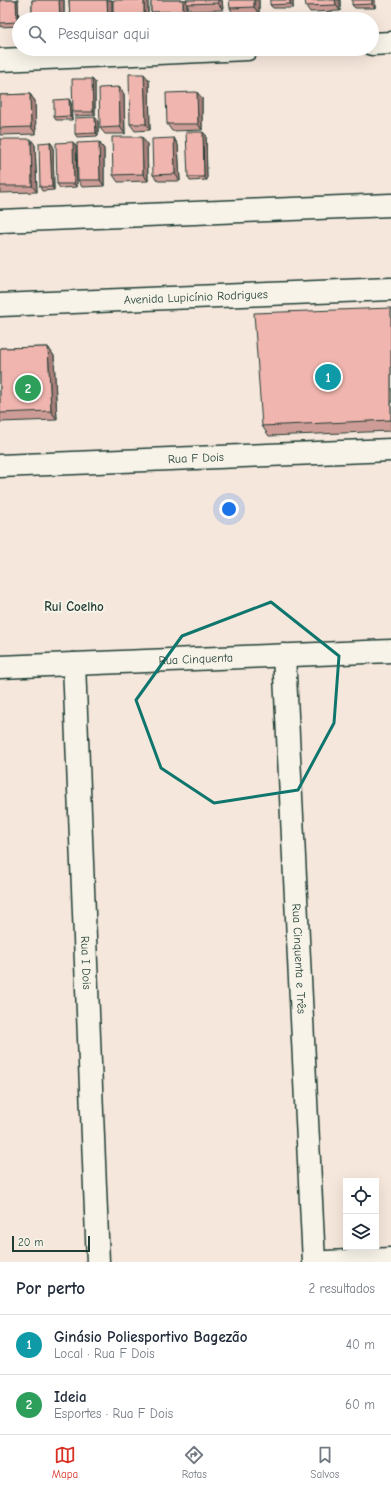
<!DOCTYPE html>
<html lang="pt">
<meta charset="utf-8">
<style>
body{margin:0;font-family:"Comic Neue",sans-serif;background:#f6f6f7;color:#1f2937}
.controls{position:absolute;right:12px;bottom:12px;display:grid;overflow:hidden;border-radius:0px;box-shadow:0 4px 16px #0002}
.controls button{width:36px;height:36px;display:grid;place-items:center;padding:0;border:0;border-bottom:1px solid #e0e1e3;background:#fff;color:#1f2937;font:20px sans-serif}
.scale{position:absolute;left:12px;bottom:10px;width:78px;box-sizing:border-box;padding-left:4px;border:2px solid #1f3d34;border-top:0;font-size:11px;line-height:14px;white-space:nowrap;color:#1f3d34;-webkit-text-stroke:3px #f7f3e8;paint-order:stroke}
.you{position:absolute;left:229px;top:509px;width:14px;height:14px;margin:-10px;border:3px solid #fff;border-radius:50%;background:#1a73e8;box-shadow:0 0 0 6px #1a73e833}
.badge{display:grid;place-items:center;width:26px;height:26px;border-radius:50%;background:#d93025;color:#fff;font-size:13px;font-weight:700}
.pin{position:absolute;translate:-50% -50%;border:2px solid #fff;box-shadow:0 1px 4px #0006}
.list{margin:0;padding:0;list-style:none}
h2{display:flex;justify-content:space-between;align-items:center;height:52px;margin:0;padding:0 16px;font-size:17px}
h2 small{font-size:13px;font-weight:400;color:#747a83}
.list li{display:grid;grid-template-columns:26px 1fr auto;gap:12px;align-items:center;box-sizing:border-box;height:60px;padding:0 16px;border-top:1px solid #e0e1e3}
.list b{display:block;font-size:15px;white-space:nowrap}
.list p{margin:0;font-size:13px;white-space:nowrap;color:#747a83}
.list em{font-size:13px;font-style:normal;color:#747a83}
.icon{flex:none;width:22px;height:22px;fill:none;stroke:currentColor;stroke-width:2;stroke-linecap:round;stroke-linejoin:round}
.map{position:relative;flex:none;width:391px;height:1262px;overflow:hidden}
.search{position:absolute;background:#fff;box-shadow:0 4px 16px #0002;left:12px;right:12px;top:12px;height:44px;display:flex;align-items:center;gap:10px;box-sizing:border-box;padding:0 14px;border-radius:22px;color:#747a83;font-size:15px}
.sheet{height:172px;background:#fff}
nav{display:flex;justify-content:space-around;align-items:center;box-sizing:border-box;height:56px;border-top:1px solid #e0e1e3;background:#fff;font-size:11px;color:#747a83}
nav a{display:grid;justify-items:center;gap:2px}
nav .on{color:#d93025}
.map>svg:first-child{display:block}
</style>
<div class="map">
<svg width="391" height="1262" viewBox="0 0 391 1262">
<rect width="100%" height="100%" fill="#f6e7dc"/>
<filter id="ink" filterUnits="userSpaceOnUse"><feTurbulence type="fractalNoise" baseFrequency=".025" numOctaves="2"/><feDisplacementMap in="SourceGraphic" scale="8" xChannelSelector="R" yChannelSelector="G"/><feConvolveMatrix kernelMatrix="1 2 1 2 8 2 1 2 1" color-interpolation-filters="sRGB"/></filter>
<g filter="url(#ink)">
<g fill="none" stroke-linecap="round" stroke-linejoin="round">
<!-- minor casing -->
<g stroke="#1f3d34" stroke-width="25">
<g id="minor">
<path d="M372 44 391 43"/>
<path d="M0 60 247 49"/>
<path id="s1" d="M0 466 391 450"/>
<path id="s2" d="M284 655 314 1262"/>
<path id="s3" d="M74 664 98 1262"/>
<path id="s4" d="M0 667 391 651"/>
<path d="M327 1262 391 1259"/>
</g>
</g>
<!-- tertiary casing -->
<g stroke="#1f3d34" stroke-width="25">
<g id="tertiary">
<path d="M0 221 391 205"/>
<path id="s5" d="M0 305 391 289"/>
</g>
</g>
<!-- minor -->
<use href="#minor" stroke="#f7f3e8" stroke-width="22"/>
<!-- tertiary -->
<use href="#tertiary" stroke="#f7f3e8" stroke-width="22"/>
</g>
<!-- wall -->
<path fill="#ce9c96" stroke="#1f3d34" d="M0 0H18L19 26 1 27 0 25Z
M32 0H64V19H34L32 17Z
M69 0H112V19H70Z
M148 0V19H114L113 18Z
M151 0H222L223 10 191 11 187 5V17L156 18 151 12Z
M259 0V14L234 15 230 8Z
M293 0V8H273L270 5Z
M340 0V11L310 12 306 6Z
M375 0V8H355L352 5Z
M149 80 150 130 135 131 130 124Z
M95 82V115L75 116 73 112Z
M119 87 124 94 125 134H105L100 128Z
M30 94 35 101 36 134 0 135V95Z
M202 98V130L172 131 167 124Z
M69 99 71 103 72 120H56L54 117Z
M98 121V136L77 137 75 134Z
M206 135 207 180 190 181 188 177Z
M174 138 178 145 180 181H158L153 175Z
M0 139 35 145 37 192 0 193Z
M50 142 53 146 54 190 42 191 40 187Z
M99 142 104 149V186L82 187 78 180Z
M147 144 148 181 118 182 113 175Z
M76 146 77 187 60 188 57 184Z
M391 308V431L269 436 262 426Z
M48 347 54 356 57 420 0 422V348Z"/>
<!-- shaded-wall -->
<path fill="#a87f7a" stroke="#1f3d34" d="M16 0H18L19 26 17 22Z
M59 0H64V19H62L60 17Z
M107 0H112V19H109L108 18Z
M144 0H148V19H145L144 17Z
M183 0H187V17L183 11Z
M218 0H222L223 10 218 3Z
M254 0H259V14L254 7Z
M290 0H293V8L290 4Z
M335 0H340V11L336 5Z
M372 0H375V8L372 4Z
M144 74 149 80 150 130 146 124Z
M92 79 95 82V115L93 112Z
M119 87 124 94 125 134 120 127Z
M197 92 202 98V130L198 124Z
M30 94 35 101 36 134 31 127Z
M69 99 71 103 72 120 70 116Z
M95 117 98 121V136L96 133Z
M203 132 206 135 207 180 204 177Z
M142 137 147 144 148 181 143 174Z
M174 138 178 145 180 181 175 174Z
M31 139 35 145 37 192 32 186Z
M50 142 53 146 54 190 52 187Z
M73 142 76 146 77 187 74 184Z
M99 142 104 149V186L100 180Z
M48 347 54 356 57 420 51 411Z"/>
<!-- building -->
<path fill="#f0b5ae" stroke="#1f3d34" d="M0 0H16L17 22 0 23Z
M32 0H59L60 17H32Z
M69 0H107L108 18 70 19Z
M113 0H144V17L113 18Z
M151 0H183V11L151 12Z
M186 0H218V3L187 4Z
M229 0H254V7L230 8Z
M270 0H290V4L270 5Z
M305 0H335L336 5 306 6Z
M352 0H372V4L352 5Z
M129 74H144L146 124H130Z
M72 79H92L93 112H73Z
M119 87 120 127 100 128 99 88Z
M197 92 198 124H167L166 93Z
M30 94 31 127 0 128V95Z
M69 99 70 116 54 117V100Z
M95 117 96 133 75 134V118Z
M186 132H203L204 177H188Z
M112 137H142L143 174 113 175Z
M174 138 175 174 153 175 152 139Z
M0 139H31L32 186H0Z
M50 142 52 187H40L39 143Z
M73 142 74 184H57L56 143Z
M99 142 100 180H78L77 143Z
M391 308V420L262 426 254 313Z
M48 347 51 411 0 413V348Z"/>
</g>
<!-- marked area -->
<path fill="none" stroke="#0f766e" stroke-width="3" stroke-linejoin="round" d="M271 602 339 656 334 723 298 790 214 803 161 768 136 700 182 636Z"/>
<g text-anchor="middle" stroke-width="4" stroke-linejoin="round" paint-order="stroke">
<!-- street labels -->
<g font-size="12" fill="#1f3d34" stroke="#f7f3e8">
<text dy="4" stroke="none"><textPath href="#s5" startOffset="196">Avenida Lupicínio Rodrigues</textPath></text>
<text dy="4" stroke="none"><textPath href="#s1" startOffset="196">Rua F Dois</textPath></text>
<text dy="4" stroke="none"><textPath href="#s4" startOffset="196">Rua Cinquenta</textPath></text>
<text dy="4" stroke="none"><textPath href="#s2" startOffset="304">Rua Cinquenta e Três</textPath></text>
<text dy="4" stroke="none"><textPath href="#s3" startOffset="299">Rua I Dois</textPath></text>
</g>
<!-- neighbourhood labels -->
<g font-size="13" font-weight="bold" fill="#1f3d34" stroke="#f7f3e8">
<text x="74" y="611">Rui Coelho</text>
</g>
</g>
</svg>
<div class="controls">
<button><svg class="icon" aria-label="locate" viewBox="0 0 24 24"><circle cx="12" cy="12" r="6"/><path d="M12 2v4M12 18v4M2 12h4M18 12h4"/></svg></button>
<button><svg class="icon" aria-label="layers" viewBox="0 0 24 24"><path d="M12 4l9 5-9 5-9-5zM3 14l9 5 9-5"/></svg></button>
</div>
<div class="scale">20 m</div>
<div class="you"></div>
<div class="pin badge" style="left:328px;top:377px;background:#0f9aa8">1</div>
<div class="pin badge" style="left:28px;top:388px;background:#2e9e5b">2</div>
<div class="search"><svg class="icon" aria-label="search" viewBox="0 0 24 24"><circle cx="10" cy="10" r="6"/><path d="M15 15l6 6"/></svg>Pesquisar aqui</div>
</div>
<section class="sheet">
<h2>Por perto<small>2 resultados</small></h2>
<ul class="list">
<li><span class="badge" style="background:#0f9aa8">1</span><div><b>Ginásio Poliesportivo Bagezão</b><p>Local · Rua F Dois</p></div><em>40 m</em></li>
<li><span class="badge" style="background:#2e9e5b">2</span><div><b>Ideia</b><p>Esportes · Rua F Dois</p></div><em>60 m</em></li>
</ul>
</section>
<nav>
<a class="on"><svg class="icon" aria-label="map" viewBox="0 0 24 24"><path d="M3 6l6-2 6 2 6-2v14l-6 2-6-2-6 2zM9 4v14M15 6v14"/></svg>Mapa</a>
<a><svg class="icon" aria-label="directions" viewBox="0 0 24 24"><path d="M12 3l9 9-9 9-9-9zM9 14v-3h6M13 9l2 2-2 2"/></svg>Rotas</a>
<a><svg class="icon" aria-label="saved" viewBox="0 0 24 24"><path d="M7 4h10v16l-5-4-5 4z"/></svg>Salvos</a>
</nav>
